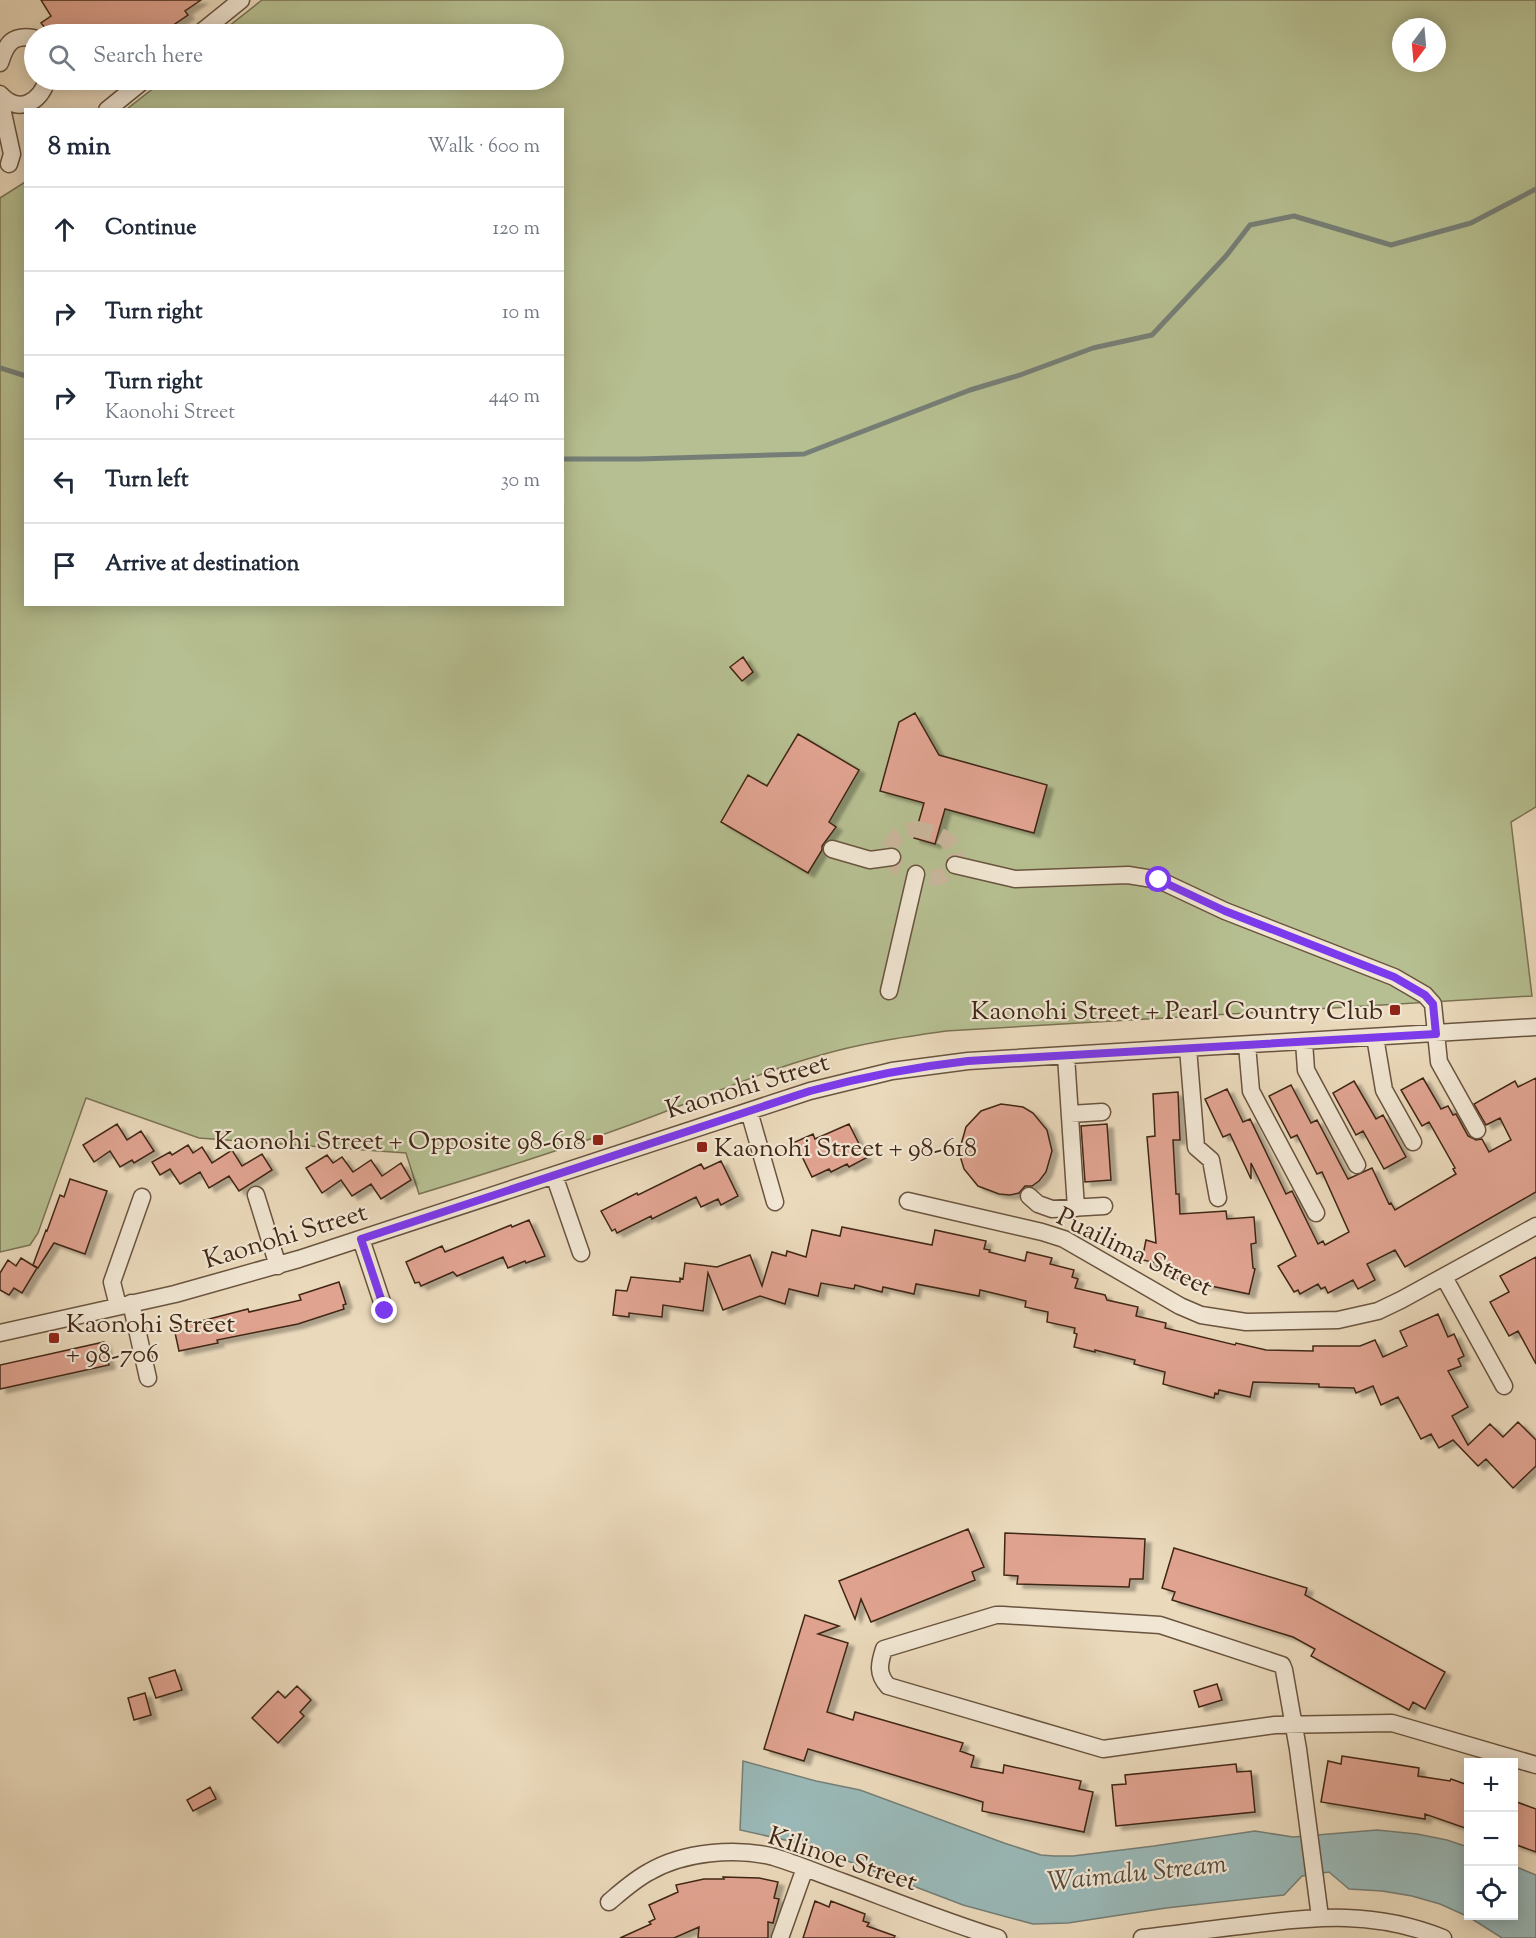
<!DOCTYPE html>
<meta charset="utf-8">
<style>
body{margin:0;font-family:"Sorts Mill Goudy",serif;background:#f2f2f3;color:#1f2937}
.controls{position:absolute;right:18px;bottom:18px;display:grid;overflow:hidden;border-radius:0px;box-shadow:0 3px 15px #0003}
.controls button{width:54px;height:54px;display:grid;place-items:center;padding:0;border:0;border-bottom:2px solid #e0e1e3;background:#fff;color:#1f2937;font:30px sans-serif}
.compass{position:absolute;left:1392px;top:18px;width:54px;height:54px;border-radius:50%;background:#fff;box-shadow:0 3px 15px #0003;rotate:196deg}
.stop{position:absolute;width:18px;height:18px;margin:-14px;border:4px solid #7c3aed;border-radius:50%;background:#fff}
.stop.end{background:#7c3aed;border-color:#fff;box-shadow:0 2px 6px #0008}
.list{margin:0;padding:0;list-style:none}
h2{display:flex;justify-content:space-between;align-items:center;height:78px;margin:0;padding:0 24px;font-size:26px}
h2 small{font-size:20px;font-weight:400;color:#747a83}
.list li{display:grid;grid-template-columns:39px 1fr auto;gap:18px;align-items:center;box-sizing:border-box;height:84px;padding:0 24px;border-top:2px solid #e0e1e3}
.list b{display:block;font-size:22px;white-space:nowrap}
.list p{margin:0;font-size:20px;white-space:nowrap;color:#747a83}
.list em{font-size:20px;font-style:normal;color:#747a83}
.icon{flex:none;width:33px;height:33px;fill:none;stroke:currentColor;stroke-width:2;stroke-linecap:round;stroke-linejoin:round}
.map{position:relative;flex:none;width:1536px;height:1938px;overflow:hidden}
.search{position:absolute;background:#fff;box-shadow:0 3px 15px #0003;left:24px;top:24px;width:540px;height:66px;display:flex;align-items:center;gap:15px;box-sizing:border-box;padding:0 21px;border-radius:33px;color:#747a83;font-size:22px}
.panel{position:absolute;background:#fff;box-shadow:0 3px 15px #0003;left:24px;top:108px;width:540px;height:498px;border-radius:0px}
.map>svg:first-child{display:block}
</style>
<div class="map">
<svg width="1536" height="1938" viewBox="0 0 1536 1938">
<defs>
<filter id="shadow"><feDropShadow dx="6" dy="4" stdDeviation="1.5" flood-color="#0004"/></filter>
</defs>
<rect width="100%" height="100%" fill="#ead9bb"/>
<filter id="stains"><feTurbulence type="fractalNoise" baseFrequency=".00333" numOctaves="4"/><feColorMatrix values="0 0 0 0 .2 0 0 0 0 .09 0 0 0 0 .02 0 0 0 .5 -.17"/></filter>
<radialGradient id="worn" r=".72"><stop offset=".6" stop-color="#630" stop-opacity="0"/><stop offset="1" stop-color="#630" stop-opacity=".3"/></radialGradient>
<!-- green -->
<path fill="#b6bf91" stroke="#7b7354" stroke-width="1.5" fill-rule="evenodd" d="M262 0H1536V807L1511 822 1532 996 946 1031C904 1037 862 1043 821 1055 753 1074 689 1104 624 1127 556 1152 488 1173 419 1194L406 1153 199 1138 86 1098 38 1233 30 1245 0 1252V198L25 182 26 604H562V110L127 109 164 80H554V34H219ZM1401 27H1437V63H1401Z"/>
<!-- water -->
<path fill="#9ab9b8" stroke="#767f77" stroke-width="1.5" d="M743 1761 816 1781 860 1790 1004 1843 1041 1855 1054 1856H1073L1154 1846 1255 1831 1293 1837 1377 1830 1417 1834 1447 1840 1468 1847V1916H1514V1866L1536 1875V1938H1502L1469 1917 1440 1904 1412 1896 1382 1891 1349 1889 1329 1872 1302 1876 1284 1895 1166 1908 1068 1923 1033 1924 963 1905 803 1844 740 1830Z"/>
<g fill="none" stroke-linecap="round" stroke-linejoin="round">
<!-- stream -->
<path stroke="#767f77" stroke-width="5" d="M0 368 26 376
M562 459H639L804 454 970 390 1020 375 1093 348 1152 335 1226 256 1250 225 1294 216 1391 245 1471 223 1536 189"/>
</g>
<!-- building -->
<path fill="#e0a390" stroke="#402716" stroke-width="1.5" filter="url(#shadow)" d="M41 0H201L185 11 188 15 160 34H117L113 29 106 34H50L41 23 51 16Z
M743 657 753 672 742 681 730 667Z
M915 713 939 755 1047 785 1034 833 945 809 935 844 914 838 924 803 880 791 899 722Z
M798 734 859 770 829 822 836 827 822 846V850L808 873 721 822 748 775 767 786Z
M1423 1078 1441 1109 1448 1106 1453 1115 1456 1114 1468 1136 1476 1140 1482 1139 1489 1152 1511 1140 1500 1118 1486 1125 1474 1104 1515 1081 1518 1087 1536 1078V1192L1405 1267 1395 1250 1367 1264 1375 1280 1358 1289 1353 1280 1328 1293 1325 1287 1321 1289 1318 1284 1300 1294 1298 1290 1294 1292 1278 1266 1296 1256 1251 1163V1179L1230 1134 1223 1137 1205 1099 1227 1089 1243 1122 1250 1119 1286 1194 1292 1191 1318 1244 1323 1241 1325 1245 1349 1232 1322 1172 1317 1174 1297 1135 1291 1138 1269 1096 1291 1085 1311 1123 1317 1120 1348 1179 1372 1168 1389 1204 1391 1203 1395 1210 1456 1174 1453 1169 1455 1168 1429 1122 1422 1126 1401 1090Z
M1354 1081 1376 1119 1383 1115 1406 1157 1384 1169 1363 1131 1356 1135 1333 1093Z
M1178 1092 1180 1140H1173L1176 1194H1179L1180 1214 1226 1211 1227 1219 1254 1217 1256 1243 1251 1244 1253 1268 1255 1269 1249 1294 1173 1278 1174 1272 1157 1268 1158 1263 1142 1260 1146 1240 1156 1243 1147 1137 1155 1136 1153 1094Z
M1001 1104 1023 1107 1033 1113 1047 1130 1052 1151 1046 1172 1039 1181 1032 1186H1025L1019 1193 1010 1195 999 1194 978 1186 964 1169 961 1159 960 1148 966 1127 981 1111Z
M117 1124 127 1140 141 1131 154 1151 134 1163 132 1160 120 1167 110 1151 94 1162 83 1145Z
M849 1124 866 1158 849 1167 847 1164 831 1172 829 1169 812 1177 795 1142 813 1134 815 1139Z
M1107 1124 1111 1180 1085 1182 1081 1126Z
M188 1145 193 1153 202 1147 212 1163 232 1150 242 1166 262 1154 272 1170 239 1191 229 1176 209 1188 200 1172 180 1184 170 1169 160 1175 152 1162 170 1152 172 1155Z
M327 1155 333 1163 342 1157 353 1172 371 1160 382 1176 401 1163 411 1180 381 1199 371 1184 352 1196 341 1180 322 1193 306 1168Z
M721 1161 738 1196 721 1205 718 1199 701 1207 696 1197 652 1219 651 1216 617 1233 615 1229 612 1231 601 1211 637 1193 638 1195 701 1164 704 1169Z
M70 1179 107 1191 85 1254 54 1243 38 1268 33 1265 46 1230 47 1231 60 1195 64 1197Z
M529 1220 545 1256 526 1263 525 1261 508 1268 503 1257 457 1276 453 1272 421 1286 419 1282 415 1283 406 1262 442 1246 445 1252 511 1225 512 1227Z
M842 1227 932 1245 935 1230 986 1241 984 1249 990 1250 989 1252 1025 1261 1027 1252 1052 1258 1050 1264 1074 1270 1072 1277 1078 1279 1075 1288 1105 1295 1107 1300 1138 1307 1136 1316 1166 1323 1165 1328 1235 1345 1236 1343 1266 1350 1313 1351V1346H1360L1375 1340 1383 1357 1407 1346 1400 1331 1438 1314 1448 1337 1454 1334 1464 1356 1458 1359 1461 1366 1448 1371 1468 1407 1452 1416 1468 1445 1490 1424 1503 1437 1518 1422 1536 1440V1466L1513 1488 1486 1459 1478 1466 1453 1440 1439 1448 1431 1434 1421 1439 1398 1397 1381 1405 1373 1386 1356 1393 1354 1388 1319 1387V1384L1253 1382 1250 1397 1219 1390 1218 1394 1215 1393 1214 1398 1163 1384 1165 1372 1134 1364 1135 1360 1095 1350V1352L1074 1347 1077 1334 1074 1333 1075 1328 1047 1322 1048 1312 1025 1307 1026 1301 980 1290 979 1296 916 1284 914 1294 883 1287 882 1292 855 1285 854 1289 821 1283 818 1296 789 1289 785 1304 760 1296 723 1310 708 1273 703 1311 663 1305 662 1317 629 1313V1317L613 1315 616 1290 627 1291 631 1277 680 1282V1278L683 1279 685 1263 717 1267 750 1255 762 1286 772 1252 786 1256 787 1251 806 1257 812 1230 840 1236Z
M1536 1257V1364L1518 1331 1509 1336 1490 1302 1509 1292 1500 1276Z
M21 1258 37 1268 22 1293 14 1288 9 1295 0 1290V1273L8 1260 16 1266Z
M339 1282 346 1304 343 1305 344 1309 298 1324 217 1340 218 1343 179 1351 174 1328 248 1309 249 1312 301 1300 299 1295Z
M104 1342 109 1365 0 1389V1365Z
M968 1529 984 1567 972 1572 975 1580 871 1622 861 1599 855 1619 839 1581Z
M1005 1533 1145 1539 1143 1579H1130L1129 1587 1017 1584 1018 1576 1004 1575Z
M1174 1548 1307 1588 1305 1595 1445 1672 1425 1709 1413 1702 1409 1710 1311 1656 1315 1649 1293 1637 1172 1600 1175 1592 1162 1588Z
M805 1615 839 1626 818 1634 848 1643 827 1712 853 1720 855 1712 963 1743 960 1751 974 1756 971 1767 1003 1773 1004 1765 1081 1781 1079 1789 1093 1792 1084 1832 982 1811 983 1802 808 1749 804 1761 764 1749Z
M175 1670 182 1690 156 1698 149 1678Z
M1217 1684 1222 1700 1199 1707 1194 1691Z
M297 1686 311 1700 300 1712 304 1716 278 1743 252 1718 278 1691 285 1698Z
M145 1693 151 1715 134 1720 128 1698Z
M1342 1756 1419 1768 1418 1776 1450 1781 1451 1779 1468 1785V1829L1425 1814V1819L1321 1802 1328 1761 1341 1764Z
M1236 1764 1237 1772 1251 1771 1255 1812 1116 1826 1112 1785 1126 1784 1125 1775Z
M210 1787 216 1799 193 1811 187 1800Z
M1514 1801 1536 1809V1852L1514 1844Z
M723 1877 759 1878 778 1882 774 1898 779 1899 773 1923 768 1922V1938H698L699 1927 674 1938H620L651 1924 649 1922 655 1919 649 1905 678 1892 676 1885 704 1879H724Z
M815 1901 829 1907 831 1901 865 1914 863 1921 869 1923 867 1926 895 1936 894 1938H803Z"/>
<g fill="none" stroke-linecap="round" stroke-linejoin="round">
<!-- minor-tunnel -->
<path stroke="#c8b59a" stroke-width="16" stroke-dasharray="16 8" stroke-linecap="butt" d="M917 829C927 832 939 833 948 841 961 853 956 873 938 877 926 880 908 873 897 867 884 847 894 830 917 829Z"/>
<!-- minor casing -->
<g stroke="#6a543f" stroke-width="19">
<path id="minor" d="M199 34 241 0
M0 63C6 44 12 34 34 38
M0 94C19 115 40 102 47 80
M0 99 12 154 9 164
M107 110 144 80
M832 849 870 860 892 857
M955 865 1015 879 1128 875 1159 880 1225 911 1394 977 1425 995 1433 1004 1439 1062 1477 1130
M889 991 916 874
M1375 1037 1384 1090 1413 1142
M1304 1042 1306 1070 1357 1165
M1247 1045 1251 1091 1316 1213
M1188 1048 1196 1147 1211 1160 1218 1198
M1066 1056 1076 1208
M749 1111 775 1202
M1070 1114 1102 1112
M554 1175 581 1253
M256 1195 278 1266
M1029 1196 1038 1204 1052 1209 1104 1206
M908 1201 1042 1232 1064 1239 1180 1306 1201 1315 1246 1322 1338 1320 1378 1311 1401 1300 1536 1226
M361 1239 385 1311
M1444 1277 1504 1386
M131 1303 148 1378
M118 1306 112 1282 142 1197
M0 1333 175 1294 299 1259 810 1091 892 1071 968 1061 1536 1027
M609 1902C622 1891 634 1880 649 1872 683 1852 736 1847 774 1857 797 1864 820 1874 843 1882 894 1901 946 1922 998 1938
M1320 1917 1298 1749 1284 1670 1282 1665 1160 1625 1003 1615H996L884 1649C879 1664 877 1674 888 1686L1103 1749 1275 1725 1392 1723 1536 1765
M780 1938 805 1868
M1142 1938C1177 1934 1212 1929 1248 1925 1317 1916 1376 1911 1443 1938"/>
</g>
<!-- minor -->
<use href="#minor" stroke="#f1e6d3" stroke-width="16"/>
</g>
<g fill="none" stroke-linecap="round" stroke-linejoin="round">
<!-- route -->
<path stroke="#7c3aed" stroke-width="8" d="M385 1311 361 1239 810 1091C862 1077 914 1067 968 1061L1436 1034 1433 1004 1425 995 1394 977 1225 911 1159 880"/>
</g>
<!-- markers -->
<g fill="#8f2418" stroke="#f1e6d3" stroke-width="2">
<rect x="1389" y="1004" width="12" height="12" rx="3"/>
<rect x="592" y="1134" width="12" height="12" rx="3"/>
<rect x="696" y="1141" width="12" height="12" rx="3"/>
<rect x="48" y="1332" width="12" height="12" rx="3"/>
</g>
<g text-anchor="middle" stroke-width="4.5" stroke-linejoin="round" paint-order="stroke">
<!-- poi labels -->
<g font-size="26" fill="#402716" stroke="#f1e6d3" text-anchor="end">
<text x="1383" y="1019">Kaonohi Street + Pearl Country Club</text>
<text x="586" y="1149">Kaonohi Street + Opposite 98-618</text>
<text x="714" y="1156" text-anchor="start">Kaonohi Street + 98-618</text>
<text x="66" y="1332" text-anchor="start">Kaonohi Street<tspan x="66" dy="30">+ 98-706</tspan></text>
</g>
<!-- street labels -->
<g font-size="26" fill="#402716" stroke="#f1e6d3">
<text transform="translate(747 1085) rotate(-17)" y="9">Kaonohi Street</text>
<text transform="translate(285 1235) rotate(-17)" y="9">Kaonohi Street</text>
<text transform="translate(1135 1251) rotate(26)" y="9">Puailima Street</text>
<text transform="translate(843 1858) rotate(18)" y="9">Kilinoe Street</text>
</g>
<!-- water labels -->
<g font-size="27" font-style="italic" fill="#564c3e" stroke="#f1e6d3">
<text transform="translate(1137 1872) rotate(-6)" y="9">Waimalu Stream</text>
</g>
</g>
<rect width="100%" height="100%" filter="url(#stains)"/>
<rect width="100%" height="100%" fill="url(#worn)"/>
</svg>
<div class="controls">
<button>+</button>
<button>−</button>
<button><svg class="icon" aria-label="locate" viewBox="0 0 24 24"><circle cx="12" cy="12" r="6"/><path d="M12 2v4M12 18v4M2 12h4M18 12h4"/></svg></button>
</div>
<svg class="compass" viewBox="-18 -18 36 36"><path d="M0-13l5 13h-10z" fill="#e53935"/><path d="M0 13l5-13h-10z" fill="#747a83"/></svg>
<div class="stop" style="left:1159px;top:880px"></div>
<div class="stop end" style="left:385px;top:1311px"></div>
<div class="search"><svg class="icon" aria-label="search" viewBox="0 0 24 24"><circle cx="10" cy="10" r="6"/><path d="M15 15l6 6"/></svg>Search here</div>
<section class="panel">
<h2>8 min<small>Walk · 600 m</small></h2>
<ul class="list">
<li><svg class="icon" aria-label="ahead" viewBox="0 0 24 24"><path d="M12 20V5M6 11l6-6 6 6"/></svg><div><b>Continue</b></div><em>120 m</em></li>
<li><svg class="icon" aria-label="right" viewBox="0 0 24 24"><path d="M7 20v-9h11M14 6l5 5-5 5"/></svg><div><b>Turn right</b></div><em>10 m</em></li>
<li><svg class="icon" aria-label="right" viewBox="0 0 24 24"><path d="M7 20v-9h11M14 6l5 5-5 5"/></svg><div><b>Turn right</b><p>Kaonohi Street</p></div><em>440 m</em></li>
<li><svg class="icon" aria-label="left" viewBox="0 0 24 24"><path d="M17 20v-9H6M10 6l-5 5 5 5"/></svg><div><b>Turn left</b></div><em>30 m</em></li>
<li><svg class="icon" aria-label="arrive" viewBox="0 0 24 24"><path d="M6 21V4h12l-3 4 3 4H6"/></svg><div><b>Arrive at destination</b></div></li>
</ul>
</section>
</div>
